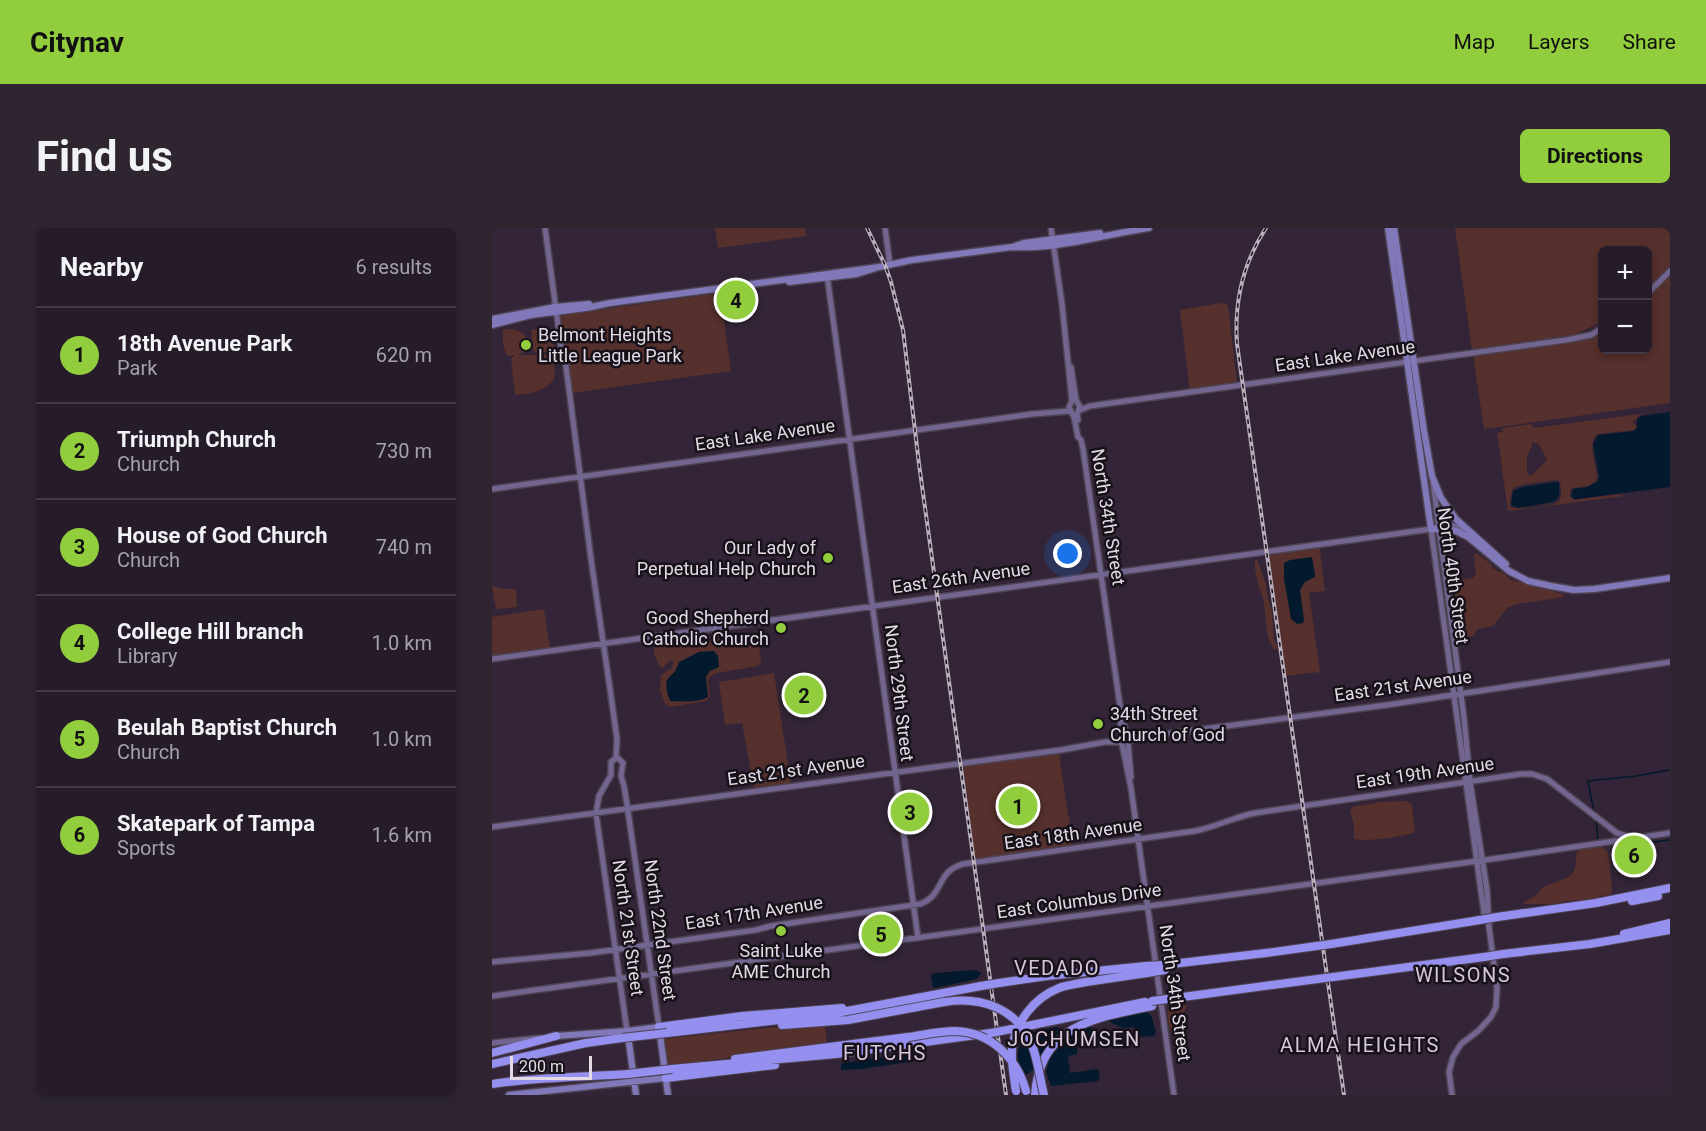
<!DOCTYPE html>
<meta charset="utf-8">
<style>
body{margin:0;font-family:Roboto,sans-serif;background:#2e2531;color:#f1f3f6}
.controls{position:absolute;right:18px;top:18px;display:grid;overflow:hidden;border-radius:9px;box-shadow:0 3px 9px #0003}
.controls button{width:54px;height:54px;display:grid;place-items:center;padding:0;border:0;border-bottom:2px solid #423a46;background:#261c29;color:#f1f3f6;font:30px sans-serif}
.scale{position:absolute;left:18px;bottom:15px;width:82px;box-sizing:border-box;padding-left:6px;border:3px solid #e3dae6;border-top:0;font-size:16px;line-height:21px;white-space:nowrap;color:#e3dae6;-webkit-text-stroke:4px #171119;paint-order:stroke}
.you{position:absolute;left:576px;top:326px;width:21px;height:21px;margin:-15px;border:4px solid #fff;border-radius:50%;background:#1a73e8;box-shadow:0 0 0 9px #1a73e833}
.badge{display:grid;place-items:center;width:39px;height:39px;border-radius:50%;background:#92cd3e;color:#111;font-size:20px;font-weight:700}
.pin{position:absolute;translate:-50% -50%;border:3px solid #fff;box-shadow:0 2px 6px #0006}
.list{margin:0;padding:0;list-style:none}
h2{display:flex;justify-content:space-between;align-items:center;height:78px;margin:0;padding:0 24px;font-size:26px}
h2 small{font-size:20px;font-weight:400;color:#a4a1a8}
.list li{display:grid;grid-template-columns:39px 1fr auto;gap:18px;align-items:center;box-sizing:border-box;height:96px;padding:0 24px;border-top:2px solid #423a46}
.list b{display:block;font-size:22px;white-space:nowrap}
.list p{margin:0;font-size:20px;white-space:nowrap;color:#a4a1a8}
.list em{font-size:20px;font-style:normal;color:#a4a1a8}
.map{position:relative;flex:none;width:1178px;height:867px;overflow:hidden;border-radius:9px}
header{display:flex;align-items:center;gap:36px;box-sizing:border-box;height:84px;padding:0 30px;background:#92cd3e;color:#111}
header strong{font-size:28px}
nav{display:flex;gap:33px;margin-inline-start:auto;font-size:21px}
.intro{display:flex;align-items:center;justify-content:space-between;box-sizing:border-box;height:144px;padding:0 36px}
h1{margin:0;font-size:42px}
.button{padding:15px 27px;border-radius:9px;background:#92cd3e;color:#111;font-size:21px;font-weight:700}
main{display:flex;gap:36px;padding:0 36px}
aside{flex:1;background:#261c29;border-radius:9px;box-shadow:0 3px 9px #0003}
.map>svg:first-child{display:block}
</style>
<header>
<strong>Citynav</strong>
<nav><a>Map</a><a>Layers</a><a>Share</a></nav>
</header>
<div class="intro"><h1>Find us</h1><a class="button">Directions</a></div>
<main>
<aside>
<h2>Nearby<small>6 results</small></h2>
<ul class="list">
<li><span class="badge">1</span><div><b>18th Avenue Park</b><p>Park</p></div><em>620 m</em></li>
<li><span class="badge">2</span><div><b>Triumph Church</b><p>Church</p></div><em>730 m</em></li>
<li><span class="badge">3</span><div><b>House of God Church</b><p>Church</p></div><em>740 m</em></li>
<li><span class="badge">4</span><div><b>College Hill branch</b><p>Library</p></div><em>1.0 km</em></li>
<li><span class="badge">5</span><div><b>Beulah Baptist Church</b><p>Church</p></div><em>1.0 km</em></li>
<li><span class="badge">6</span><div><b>Skatepark of Tampa</b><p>Sports</p></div><em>1.6 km</em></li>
</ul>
</aside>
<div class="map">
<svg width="1178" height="867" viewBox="0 0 1178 867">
<rect width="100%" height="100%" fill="#332537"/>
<!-- green -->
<path fill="#55302c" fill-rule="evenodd" d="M223 0H313L315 8 226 20Z
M963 0H1178V38L1156 59V22H1110V94L1084 106 980 123Z
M1178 48V175L992 201 981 127C1023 121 1070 120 1110 103V122H1156V69Z
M228 65 239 143 80 165 69 89 70 87Z
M729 75 736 77 745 157 698 163 688 82Z
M17 101C30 101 38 109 38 122L25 127H60L63 143 62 152C49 165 41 165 23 167L19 131 23 127 16 128C10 121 11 110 11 102Z
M45 101C57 105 62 111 63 123L43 125 41 122 39 102Z
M1178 182 1149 186 1144 192 1140 193 1144 197V199L1142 202 1105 206C1095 216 1104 236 1105 249L1104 253 1096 258 1080 260 1078 263V268L1082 272 1127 266 1132 268 1016 283 1005 205 1011 204 1010 200 1039 196 1042 200ZM1041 214 1047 216 1055 232 1039 248 1035 245V229ZM1063 252 1068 253C1068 259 1071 268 1067 273 1060 279 1027 282 1018 279L1019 267 1021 260 1033 256Z
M827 315 833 363 817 365 828 444 793 448 776 323Z
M984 325 999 336 1001 341H1004V343L1010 344 1019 352 1037 356 1047 361H1053L1071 366 1072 369 1025 376 1015 380 1001 398 986 401 981 408 967 410 961 400 964 390 962 379 964 353 981 350 984 346 982 326Z
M765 331 774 356 775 367 780 383 782 412 785 417V421L782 422 776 409 771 369C766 359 762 343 763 332Z
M0 358 14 361H24L25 379 4 381Z
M52 381 58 421 0 430V389Z
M233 410C238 413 245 414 251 413 257 412 258 410 264 411L267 417 269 435 265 438 225 445 219 448 216 451 218 469 214 473 178 479 173 476 168 462 169 447 180 440 181 433 178 432 171 440 167 438 162 425V420L174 417 192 418 208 413Z
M282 445 299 555 262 561 250 495 233 497 227 454Z
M567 525 581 619 483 632 471 537Z
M914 573 920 576 923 604C910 609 876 614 862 611V596L858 584 860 579 888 574Z
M1107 618C1111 620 1113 620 1115 623 1117 625 1120 658 1120 663L1118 666 1096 672 1073 673 1063 676H1031C1035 671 1039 671 1043 668 1048 664 1049 660 1054 658 1073 649 1086 653 1084 626L1087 622Z
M680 776H689L695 778 690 787 693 805 691 808 682 810C676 801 675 788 676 777Z
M320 798H333L335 815 188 837H174L171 811 275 800Z"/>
<!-- water -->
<path fill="#03192e" d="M1178 184V259L1085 271H1082L1079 268 1081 261 1096 259 1105 254 1107 249 1101 216 1106 207 1142 203 1145 200V191L1149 188Z
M1063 254H1067C1067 263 1070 269 1061 274L1026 280 1019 277 1021 263 1030 259Z
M820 329 823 347V349L813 354 808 362 812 392 811 395 805 396 799 391 798 385 792 351V335L798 332Z
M222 423 226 428 227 439 218 443 214 449 216 469C205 475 191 473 178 473 168 443 181 455 187 434L207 424Z
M484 742 489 745 485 751 443 760 441 759 439 748 442 745Z
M654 784 659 787 664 804 662 808 647 809 644 807V801L640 799 631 800 616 793Z
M565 799 569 802 568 804 553 822 542 841 532 848C527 842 526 834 526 826 527 802 546 803 565 799Z
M599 799 601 816 585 819V826L576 828 578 845 606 841 608 847 606 853 559 858 554 844 557 831 568 818 584 803Z
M428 826 431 827 429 832 370 841 349 842V836L352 835 390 829Z"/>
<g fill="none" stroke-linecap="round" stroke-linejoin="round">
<!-- stream -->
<path stroke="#03192e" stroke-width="1.5" d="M1102 584 1096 553 1144 548 1177 542
M1121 619 1178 612
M1007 626 1106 613 1104 592"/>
<!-- secondary casing -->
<g stroke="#4e4352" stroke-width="8">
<path id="secondary" d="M53 0 70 126
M393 0 398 37
M559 0 570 76 580 173 577 179 582 189 586 209 589 212 591 221 628 478 629 506
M335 47 426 710
M1156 65 1178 43
M70 125 73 131 78 169 99 331 118 461 125 511 124 530
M579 139 584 172 588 179 585 186 586 192
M588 182 598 178 1074 112 1099 107 1110 100
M941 255 972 490 978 554 995 662 997 699 1005 760 1004 779 999 789 986 803 969 816 961 829 957 844 960 867
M0 261 540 186 578 183
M939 301 992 685 994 692
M0 431 939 301C952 295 961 296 974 302
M632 497 634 503 638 509 636 515
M638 513 651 509 895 477 1178 434
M636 515 639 549
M630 516 639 560 682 867
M124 530 119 534V547L107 568 104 585 135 803
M127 531 131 535 129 548 132 558 136 583 167 799
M0 599 569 522 613 514H628
M0 734 98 725 264 702 279 698 428 676C453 667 443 644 471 636L703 603C724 599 742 589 763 585L1029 546H1040L1055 551 1125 605 1135 608 1152 609
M0 768 993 632 1178 605
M0 815 48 810"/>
</g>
<!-- primary casing -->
<g stroke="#4e4352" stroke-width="9">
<path id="primary" d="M896 0 939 301 964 303 976 309 1017 343 1036 353 1059 358 1082 362 1102 361 1178 350
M902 0 932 203 940 248 949 270 964 291 1014 336
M523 18 532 15 608 5
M297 54 365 46 387 39 420 32 520 19C564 22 614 6 657 0
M0 91 63 79 97 76
M0 97 39 87 94 80 118 75 387 39
M136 807 144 867
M64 808 135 803 167 799 176 867
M17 867 174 850"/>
</g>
<!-- highway casing -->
<g stroke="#4e4352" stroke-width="10">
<path id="highway" d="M1140 673 1166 668
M1005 689 1104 675 1178 660
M1132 706 1178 695
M839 716 988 692
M1011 726 1098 716 1178 702
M671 737 774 725
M841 749 992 729
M594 754 655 745
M507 755 555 748 654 738
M676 771 780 757
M290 797 356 792 452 774
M540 797 653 774
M167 799 250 788 350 780
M175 805 339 786 489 758
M0 825 64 808
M243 831 416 809
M0 836 94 815 130 810
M180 841 344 826 499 805
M174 850 283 837
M0 856C45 849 90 849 136 846
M543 867C548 796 604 790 660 778"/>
</g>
<!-- secondary -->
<use href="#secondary" stroke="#726590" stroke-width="5"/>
<!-- primary -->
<use href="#primary" stroke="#8178b9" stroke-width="6"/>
<!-- highway -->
<use href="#highway" stroke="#9590f0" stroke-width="8"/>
<!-- rail casing -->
<g stroke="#b8aebc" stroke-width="4">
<path id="rail" d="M375 0 393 37 399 54 411 102 427 236 514 867
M774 0C751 35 742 74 745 116L852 867"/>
</g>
<!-- rail -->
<use href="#rail" stroke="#171119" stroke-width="1.5" stroke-dasharray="4.5" stroke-linecap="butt"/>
<!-- highway-bridge casing -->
<g stroke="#4e4352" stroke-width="10" stroke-linecap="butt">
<path id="highway-bridge" d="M988 692 1005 689
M774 725 839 716
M992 729 1011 726
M654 738 671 737
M655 745 673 742
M780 757 841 749
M489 758 507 755
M660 773 676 771
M452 774C489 768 525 780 540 817 546 833 548 851 552 867
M499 805 540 797
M416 809C431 807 447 803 463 803 499 804 525 830 534 863
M130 810 175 805
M136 846 180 841
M524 863C522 850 519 835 520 821 523 794 542 770 567 760 575 757 585 756 594 754"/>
</g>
<!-- highway-bridge -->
<use href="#highway-bridge" stroke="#9590f0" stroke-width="8"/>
</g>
<!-- markers -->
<g fill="#92cd3e" stroke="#171119" stroke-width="2">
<circle cx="34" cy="117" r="6"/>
<circle cx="336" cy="330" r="6"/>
<circle cx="289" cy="400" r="6"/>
<circle cx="606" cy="496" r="6"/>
<circle cx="289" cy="703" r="6"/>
</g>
<g text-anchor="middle" stroke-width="5" stroke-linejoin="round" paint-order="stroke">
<!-- poi labels -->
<g font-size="18" fill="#e3dae6" stroke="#171119" text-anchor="start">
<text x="46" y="113">Belmont Heights<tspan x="46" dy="21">Little League Park</tspan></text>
<text x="324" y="326" text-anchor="end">Our Lady of<tspan x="324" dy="21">Perpetual Help Church</tspan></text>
<text x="277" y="396" text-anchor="end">Good Shepherd<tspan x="277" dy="21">Catholic Church</tspan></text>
<text x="618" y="492">34th Street<tspan x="618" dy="21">Church of God</tspan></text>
<text x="289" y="729" text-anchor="middle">Saint Luke<tspan x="289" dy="21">AME Church</tspan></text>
</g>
<!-- street labels -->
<g font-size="18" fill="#e3dae6" stroke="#171119">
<text transform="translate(853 128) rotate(-8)" y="6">East Lake Avenue</text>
<text transform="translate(273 207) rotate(-8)" y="6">East Lake Avenue</text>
<text transform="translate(616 289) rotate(81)" y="6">North 34th Street</text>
<text transform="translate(961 348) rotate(82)" y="6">North 40th Street</text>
<text transform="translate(469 350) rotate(-8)" y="6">East 26th Avenue</text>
<text transform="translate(911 458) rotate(-8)" y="6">East 21st Avenue</text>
<text transform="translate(407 465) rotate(83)" y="6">North 29th Street</text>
<text transform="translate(304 542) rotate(-8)" y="6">East 21st Avenue</text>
<text transform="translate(933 545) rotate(-8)" y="6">East 19th Avenue</text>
<text transform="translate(581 606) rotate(-8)" y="6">East 18th Avenue</text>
<text transform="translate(587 673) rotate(-8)" y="6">East Columbus Drive</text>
<text transform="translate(262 685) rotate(-9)" y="6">East 17th Avenue</text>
<text transform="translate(136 700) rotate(82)" y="6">North 21st Street</text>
<text transform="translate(168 702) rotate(82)" y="6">North 22nd Street</text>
<text transform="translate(683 765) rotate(82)" y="6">North 34th Street</text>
</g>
<!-- neighbourhood labels -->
<g font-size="20" letter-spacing="1.5" fill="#d7c6dc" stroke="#171119">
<text x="565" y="747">VEDADO</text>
<text x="971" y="754">WILSONS</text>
<text x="582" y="818">JOCHUMSEN</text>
<text x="868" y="824">ALMA HEIGHTS</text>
<text x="393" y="832">FUTCHS</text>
</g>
</g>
</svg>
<div class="controls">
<button>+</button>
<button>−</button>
</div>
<div class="scale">200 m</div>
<div class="you"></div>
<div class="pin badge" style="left:526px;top:578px">1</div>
<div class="pin badge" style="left:312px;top:467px">2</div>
<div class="pin badge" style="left:418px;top:584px">3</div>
<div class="pin badge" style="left:244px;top:72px">4</div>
<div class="pin badge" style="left:389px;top:706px">5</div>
<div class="pin badge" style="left:1142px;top:627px">6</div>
</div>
</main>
